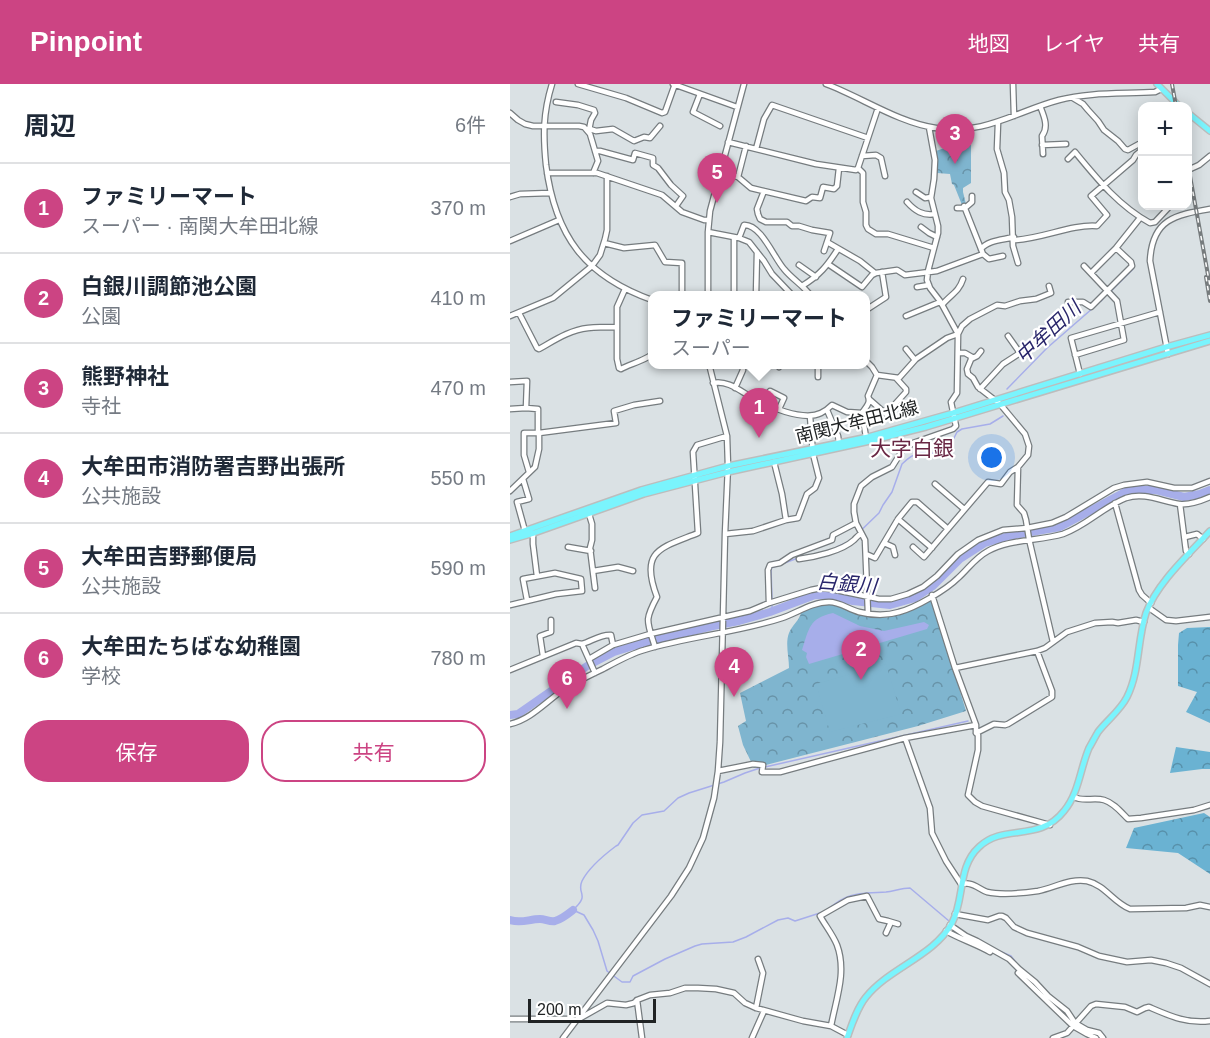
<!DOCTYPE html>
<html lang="ja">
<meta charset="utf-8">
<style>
body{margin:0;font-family:Arial,"Noto Sans JP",sans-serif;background:#f2f2f3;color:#1f2937}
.controls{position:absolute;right:18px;top:18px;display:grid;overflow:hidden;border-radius:12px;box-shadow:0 3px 15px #0003}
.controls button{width:54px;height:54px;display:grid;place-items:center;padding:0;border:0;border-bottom:2px solid #e0e1e3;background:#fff;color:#1f2937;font:30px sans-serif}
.scale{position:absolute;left:18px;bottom:15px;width:128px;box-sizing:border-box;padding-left:6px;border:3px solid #202324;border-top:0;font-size:16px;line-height:21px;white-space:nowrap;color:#202324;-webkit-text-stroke:4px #fff;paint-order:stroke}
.you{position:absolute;left:482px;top:374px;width:21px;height:21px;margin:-15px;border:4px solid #fff;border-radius:50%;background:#1a73e8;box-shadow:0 0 0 9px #1a73e833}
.badge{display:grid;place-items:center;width:39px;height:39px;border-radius:50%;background:#cc4483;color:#fff;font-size:20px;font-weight:700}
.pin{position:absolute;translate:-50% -50px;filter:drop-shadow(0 2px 3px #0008)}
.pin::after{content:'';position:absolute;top:32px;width:21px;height:18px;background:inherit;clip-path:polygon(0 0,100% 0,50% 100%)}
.popup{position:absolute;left:138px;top:207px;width:222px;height:78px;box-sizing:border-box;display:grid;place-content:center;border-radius:12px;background:#fff;filter:drop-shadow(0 2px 4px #0005);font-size:20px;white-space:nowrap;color:#747a83}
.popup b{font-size:22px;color:#1f2937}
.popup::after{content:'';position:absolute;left:50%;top:100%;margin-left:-12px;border:12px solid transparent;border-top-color:#fff}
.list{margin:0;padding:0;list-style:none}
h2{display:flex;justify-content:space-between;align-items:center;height:78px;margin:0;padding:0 24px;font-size:26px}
h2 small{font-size:20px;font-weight:400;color:#747a83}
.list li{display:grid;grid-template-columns:39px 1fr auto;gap:18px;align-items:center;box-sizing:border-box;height:90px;padding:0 24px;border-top:2px solid #e0e1e3}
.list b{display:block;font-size:22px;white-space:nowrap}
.list p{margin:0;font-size:20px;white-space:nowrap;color:#747a83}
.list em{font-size:20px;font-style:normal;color:#747a83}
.actions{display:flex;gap:12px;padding:18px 24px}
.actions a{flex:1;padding:14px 0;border:2px solid #cc4483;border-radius:24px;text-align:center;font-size:21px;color:#cc4483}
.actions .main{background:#cc4483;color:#fff}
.map{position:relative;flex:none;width:700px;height:954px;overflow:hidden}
header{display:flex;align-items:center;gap:36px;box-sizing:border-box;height:84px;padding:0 30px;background:#cc4483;color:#fff}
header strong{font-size:28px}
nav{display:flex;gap:33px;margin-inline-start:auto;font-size:21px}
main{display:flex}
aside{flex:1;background:#fff}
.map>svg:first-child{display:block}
</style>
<header>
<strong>Pinpoint</strong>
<nav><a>地図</a><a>レイヤ</a><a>共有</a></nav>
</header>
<main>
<aside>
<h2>周辺<small>6件</small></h2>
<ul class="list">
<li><span class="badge">1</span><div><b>ファミリーマート</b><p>スーパー · 南関大牟田北線</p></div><em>370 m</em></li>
<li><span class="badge">2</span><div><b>白銀川調節池公園</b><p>公園</p></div><em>410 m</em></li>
<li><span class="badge">3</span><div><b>熊野神社</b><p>寺社</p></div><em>470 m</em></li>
<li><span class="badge">4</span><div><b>大牟田市消防署吉野出張所</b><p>公共施設</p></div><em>550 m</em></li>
<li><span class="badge">5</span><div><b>大牟田吉野郵便局</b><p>公共施設</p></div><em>590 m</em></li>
<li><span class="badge">6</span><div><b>大牟田たちばな幼稚園</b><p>学校</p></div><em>780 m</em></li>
</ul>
<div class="actions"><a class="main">保存</a><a>共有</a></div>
</aside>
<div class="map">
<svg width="700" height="954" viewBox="0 0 700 954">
<defs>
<pattern id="forest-crowns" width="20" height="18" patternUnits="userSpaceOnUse" patternTransform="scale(1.5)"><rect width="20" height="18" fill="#6ab2d2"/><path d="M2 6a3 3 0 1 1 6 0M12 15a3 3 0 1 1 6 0" fill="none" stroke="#5790aa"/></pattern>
<pattern id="park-crowns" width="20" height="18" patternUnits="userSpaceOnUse" patternTransform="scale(1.5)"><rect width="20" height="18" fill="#7fb5cf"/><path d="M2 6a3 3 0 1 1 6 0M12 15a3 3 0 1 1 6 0" fill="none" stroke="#6893a8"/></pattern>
</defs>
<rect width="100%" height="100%" fill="#dae1e4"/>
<!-- forest -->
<path fill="url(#forest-crowns)" d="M700 543V639L676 628 687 608 668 602V561L669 549 677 544Z
M666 663 700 668V685H692L660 689Z
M694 729 700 733V790L668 769 616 764 624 744Z"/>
<!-- park -->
<path fill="url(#park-crowns)" d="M461 61V99L453 104V108L456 120 452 121 444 101 442 100 440 90 427 89 426 67 440 62Z
M419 517 422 518 427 531 456 627 408 642 244 684 233 661 228 642 236 637 230 609 279 584C279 573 275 559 279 549 282 541 289 537 291 529 303 523 317 518 331 522 340 525 348 530 357 532 380 537 399 529 419 517Z"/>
<!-- pitch -->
<path fill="#7fb5cf" d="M376 580 391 630 320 648 306 600Z"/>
<!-- water -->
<path fill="#a7aeea" d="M323 529 350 542 374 547 414 538 419 541 417 545 299 580 296 573 297 569 292 566C299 545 299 534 323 529Z"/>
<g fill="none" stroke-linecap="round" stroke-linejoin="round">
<!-- stream -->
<path stroke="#a7aeea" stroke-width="1.5" d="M602 206 623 185
M591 217 596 211
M497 305 537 264 583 224
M327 463 340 457 369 429 373 421 382 408 392 380C396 376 404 370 410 369 415 368 420 370 425 369L443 356 447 348 452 345 480 340 493 332
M262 516 261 484 288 474
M262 521V527
M255 683 458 637
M250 684 235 689 214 698 179 709 168 714 154 727 132 731 123 739 108 761 106 762C94 771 79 783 72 797 66 810 81 810 63 826L74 831 83 846 88 857 97 887 112 898H120L123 892 155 875 185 862 192 860 223 858 236 853 268 836 278 834 285 837 313 828
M317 826C322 822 327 818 333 815 346 808 362 809 376 808 384 807 392 804 400 804L439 837
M463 853 472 857
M487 866 501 872 507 880"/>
<!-- river -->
<path stroke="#a7aeea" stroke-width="8" d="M0 631 8 630 77 582 104 568 133 559 203 542 229 537 260 528 305 511 323 512 343 517 380 521 405 514 423 502 450 475 475 459 499 452 550 443 615 408 626 406H646L674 413 690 410 700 406
M0 836C11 840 19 835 30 835 35 835 40 838 45 837 52 835 58 830 63 826"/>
<!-- minor casing -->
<g stroke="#767c7f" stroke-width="7">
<path id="minor" d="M42 0C33 29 33 51 36 81 45 152 75 192 142 216
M68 0 116 14 152 29 155 28 165 0
M163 0 227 23
M316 0C351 13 389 39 426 44 473 52 507 27 549 16 578 8 615 10 645 8L651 5
M503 0 504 32
M190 10 183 28 210 42
M563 14 573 20 578 26 588 37 594 46 608 57 615 65 618 66 629 60 632 61
M46 18 68 21 84 26 85 29 81 36 79 46
M530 22C534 32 539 43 532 52L533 70
M0 29 8 36 15 40 23 42H69L74 43 80 50 88 77 83 89
M488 39 487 65 494 89 495 108 499 116 502 133 503 162 508 179
M419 43 425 76 424 95 421 114 428 142V149L418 187 417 196 420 204 430 217 448 250
M80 45 86 47 103 45 124 57 134 53 140 54 150 42
M218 58 306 80 346 86 348 84 368 24
M532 61 556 60
M236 62 228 93 241 104 296 117 302 113 310 114 313 103 324 105 327 102 329 84
M246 65 254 35 262 21 358 54
M85 67H90L123 76 125 69 143 74V81L148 84 161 101 173 112 166 122
M352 72 366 71 371 74 375 92
M558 75 565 68C588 96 609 122 640 139L645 138 660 122
M348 84 353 89V118L356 128V141L358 145 366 150H378L424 164
M678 86 689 81 700 72
M210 88 228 93
M37 89H87L152 111 172 128 194 136H199
M254 107 247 125 248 130 250 135 256 138H277L282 142H289L302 146 320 149 314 167
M406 108 415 114 421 113
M0 113 10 110 40 109
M397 118C405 127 413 132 425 130
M454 122 473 170 479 175 493 172
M447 124H455L462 118V112
M411 143 419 149 427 153
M198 148 229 154 234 141C251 140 264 174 274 185 282 195 294 202 301 212
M229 154 239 158 254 177 262 190 283 212
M504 156C532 155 561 140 587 142L597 131 581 112 623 76 626 71 632 66
M0 157 49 136
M317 158 350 177 365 189
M94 159 114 164 145 161 155 178 172 179V212
M471 165C478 156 493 156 504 153
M318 180 352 203 362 191 366 189 387 186 395 191 427 187 473 170
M289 181 306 193
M581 189 606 164 630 134
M292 202C310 191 317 182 328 165
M407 203 419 201
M115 205 107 223V275L109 284 111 285C117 281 140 275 142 269 143 266 142 263 142 259
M198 212V148L200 127 234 0
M224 212V153
M246 212 247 168
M558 218H573L581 223 622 182 621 178 606 164
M432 221C440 211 449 208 453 195
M356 226 376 213 372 188
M9 229 27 264 29 265C45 256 60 246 78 244 88 243 98 243 107 243
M0 232 43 214 82 182 90 171 95 155 97 146V92
M396 232 430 218
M396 265 405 276
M658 270 640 177C642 135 665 131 700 125
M565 271 614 256 607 217 574 182
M461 275 467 272 471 267
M356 277 362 283 367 291
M308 280V293
M269 283 272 280
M570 290 561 254 650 228
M367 291 389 294 406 275 437 254 448 250
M0 298 17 297 16 324 0 325
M203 299C217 296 229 306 241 313 257 322 293 338 311 329 315 327 319 324 322 321L337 328 352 329C356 323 361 319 358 312L367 291
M225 304 233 286 232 280
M470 305 493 280 510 269 498 252
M360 316 376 330 396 308V305L386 294
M250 318 260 307 274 314 269 325
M16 324 28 325V349
M317 326 328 352 329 359
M352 329 356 353
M264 378 272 410 276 436
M508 383 507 421 514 429 516 436 519 455 543 558
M19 388 14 371V349H29L106 339 104 327 124 321 150 317
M13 395 19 415 7 418 15 447
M425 400 454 425
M0 407 25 383 29 365V349
M605 419 629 506 632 511 641 519
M670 420 676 467 679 470
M79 430 82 440V456L80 464 85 504
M388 435 422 464
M23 450V460L27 492
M215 450 243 447 276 436 288 434 297 410 305 404 309 394 303 370 300 332
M675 453 687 450 693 455
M374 459 383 463 385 471
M58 463 81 467
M403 463 414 473 478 398 491 400 500 388 508 383 518 371 519 362 515 350 490 320 468 303 463 294 458 290 457 285 462 273 455 269H449
M356 470 365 474 388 435 402 418H407L438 445
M289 475C305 473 332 467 344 456 346 454 348 451 351 450
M83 487 108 483 123 487
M422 511 445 584 466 641V649L468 651V666L458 711 465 718 472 722 540 741
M259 519 258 486 260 481 270 479 282 471 322 456 323 451 346 439
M0 521 46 510 72 507 71 495 45 489 13 495 17 516
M639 524 656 536 666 537 700 533
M358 529 355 456 346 439 344 428V420L351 402 362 393 382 383 392 367 403 359 443 345 446 342 441 318 447 309 448 250 452 242 460 235 487 221 495 222 510 217 526 215 541 209 539 202
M72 560C82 557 91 550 101 551L103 561
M145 563C137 537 134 537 147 513 129 466 151 464 188 449L183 368 187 361 217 352
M33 572 30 552 41 548V536
M79 575 103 561 140 550 240 527 259 519 301 506 311 504 321 505 369 515H381L398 510 413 503 427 492 448 470 468 456 493 446 517 444 542 439 556 433 604 404 614 401 637 398 664 404H682L700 397
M445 584 527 567 535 564 557 548 585 539 602 538 608 539 626 536 634 538
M0 586 66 559 72 560 85 589
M0 640C19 636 34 620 49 609 63 599 78 592 93 585 106 578 120 570 134 566 179 552 227 549 272 534 287 529 302 518 319 518 330 518 338 525 349 528 361 531 376 532 389 528 405 524 436 506 448 494 458 485 465 474 478 467 499 455 529 457 553 450 576 442 593 423 616 414 634 408 651 417 669 420 679 421 691 417 700 413
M466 641 395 654 420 724 422 749 436 777 451 800C454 800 457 799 460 800 466 801 471 806 477 808 490 811 514 809 528 807 544 804 560 794 577 797 595 801 604 819 620 825L676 824 690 821 700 823
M466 649 484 640 495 641 498 640 542 613V607L527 567
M208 687 243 680 253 681 252 688H270L395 654
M564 713C573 718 584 713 594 716 604 719 611 728 618 735L631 734 684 726 700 721
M445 830 478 836 489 832H492L496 834 504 843 517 849 568 863 589 872 617 878 641 876 656 879 671 884 700 900
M440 841 456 852 467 857 499 875 509 885 525 898 538 912 557 927 565 939 577 946 589 949 593 954
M436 847C450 855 466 860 480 868
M376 849 381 838
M508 889 563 942 577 950 586 954
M127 916 132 954
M246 924 253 889 248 875
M0 935H61L67 936 97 919 116 921 124 919 127 916 140 911 160 909 175 904H188L206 905 224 909 235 919 246 924 293 937 321 942 338 951
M321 942C326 915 337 888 327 861 323 851 315 841 310 832L338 816 357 812 369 835 378 837 388 840
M53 954 161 812 179 784 193 754 204 714 208 687 210 658 215 450 218 382 217 352 199 280
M242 954 254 927
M543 954 557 949 581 922 586 920 615 923 627 928 635 924 639 923C660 932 677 940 700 937"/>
</g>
<!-- major casing -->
<g stroke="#bcbdbd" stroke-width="8">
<path id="major" d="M647 0 669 22
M678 29 700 47
M0 452 131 406 218 382 358 353 443 329 656 263 700 251
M0 456 24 449 134 410 218 388 360 357 416 343 700 257
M337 954C342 940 347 924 356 913 379 884 424 872 442 839 455 815 447 783 469 763 494 739 529 759 554 727 569 709 570 685 579 664 582 659 585 653 588 648 597 636 610 627 617 613 630 587 627 557 636 529 647 499 679 470 700 447"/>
</g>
<!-- minor -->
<use href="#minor" stroke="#fff" stroke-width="4.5"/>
<!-- major -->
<use href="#major" stroke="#7af4fd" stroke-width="5"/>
<!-- rail casing -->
<g stroke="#767b7d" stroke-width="4">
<path id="rail" d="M662 0 666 22
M678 81 700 202
M696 193 700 217"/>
</g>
<!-- rail -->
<use href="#rail" stroke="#fff" stroke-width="1.5" stroke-dasharray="4.5" stroke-linecap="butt"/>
</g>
<g text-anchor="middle" stroke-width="4.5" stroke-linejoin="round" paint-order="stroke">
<!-- street labels -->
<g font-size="18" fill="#202324" stroke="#fff">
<text transform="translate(347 338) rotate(-14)" y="6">南関大牟田北線</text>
</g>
<!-- water labels -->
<g font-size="20" font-style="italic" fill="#29266b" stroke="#fff">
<text transform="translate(538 248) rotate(-43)" y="7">中牟田川</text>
<text transform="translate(337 500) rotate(5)" y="7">白銀川</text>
</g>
<!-- quarter labels -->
<g font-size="21" fill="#682643" stroke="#fff">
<text x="402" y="372">大字白銀</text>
</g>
</g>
</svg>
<div class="controls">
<button>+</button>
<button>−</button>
</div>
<div class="scale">200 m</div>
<div class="you"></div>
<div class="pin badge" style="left:249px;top:354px">1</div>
<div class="popup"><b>ファミリーマート</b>スーパー</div>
<div class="pin badge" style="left:351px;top:596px">2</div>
<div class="pin badge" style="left:445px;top:80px">3</div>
<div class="pin badge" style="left:224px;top:613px">4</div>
<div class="pin badge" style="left:207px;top:119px">5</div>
<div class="pin badge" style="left:57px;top:625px">6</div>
</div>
</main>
